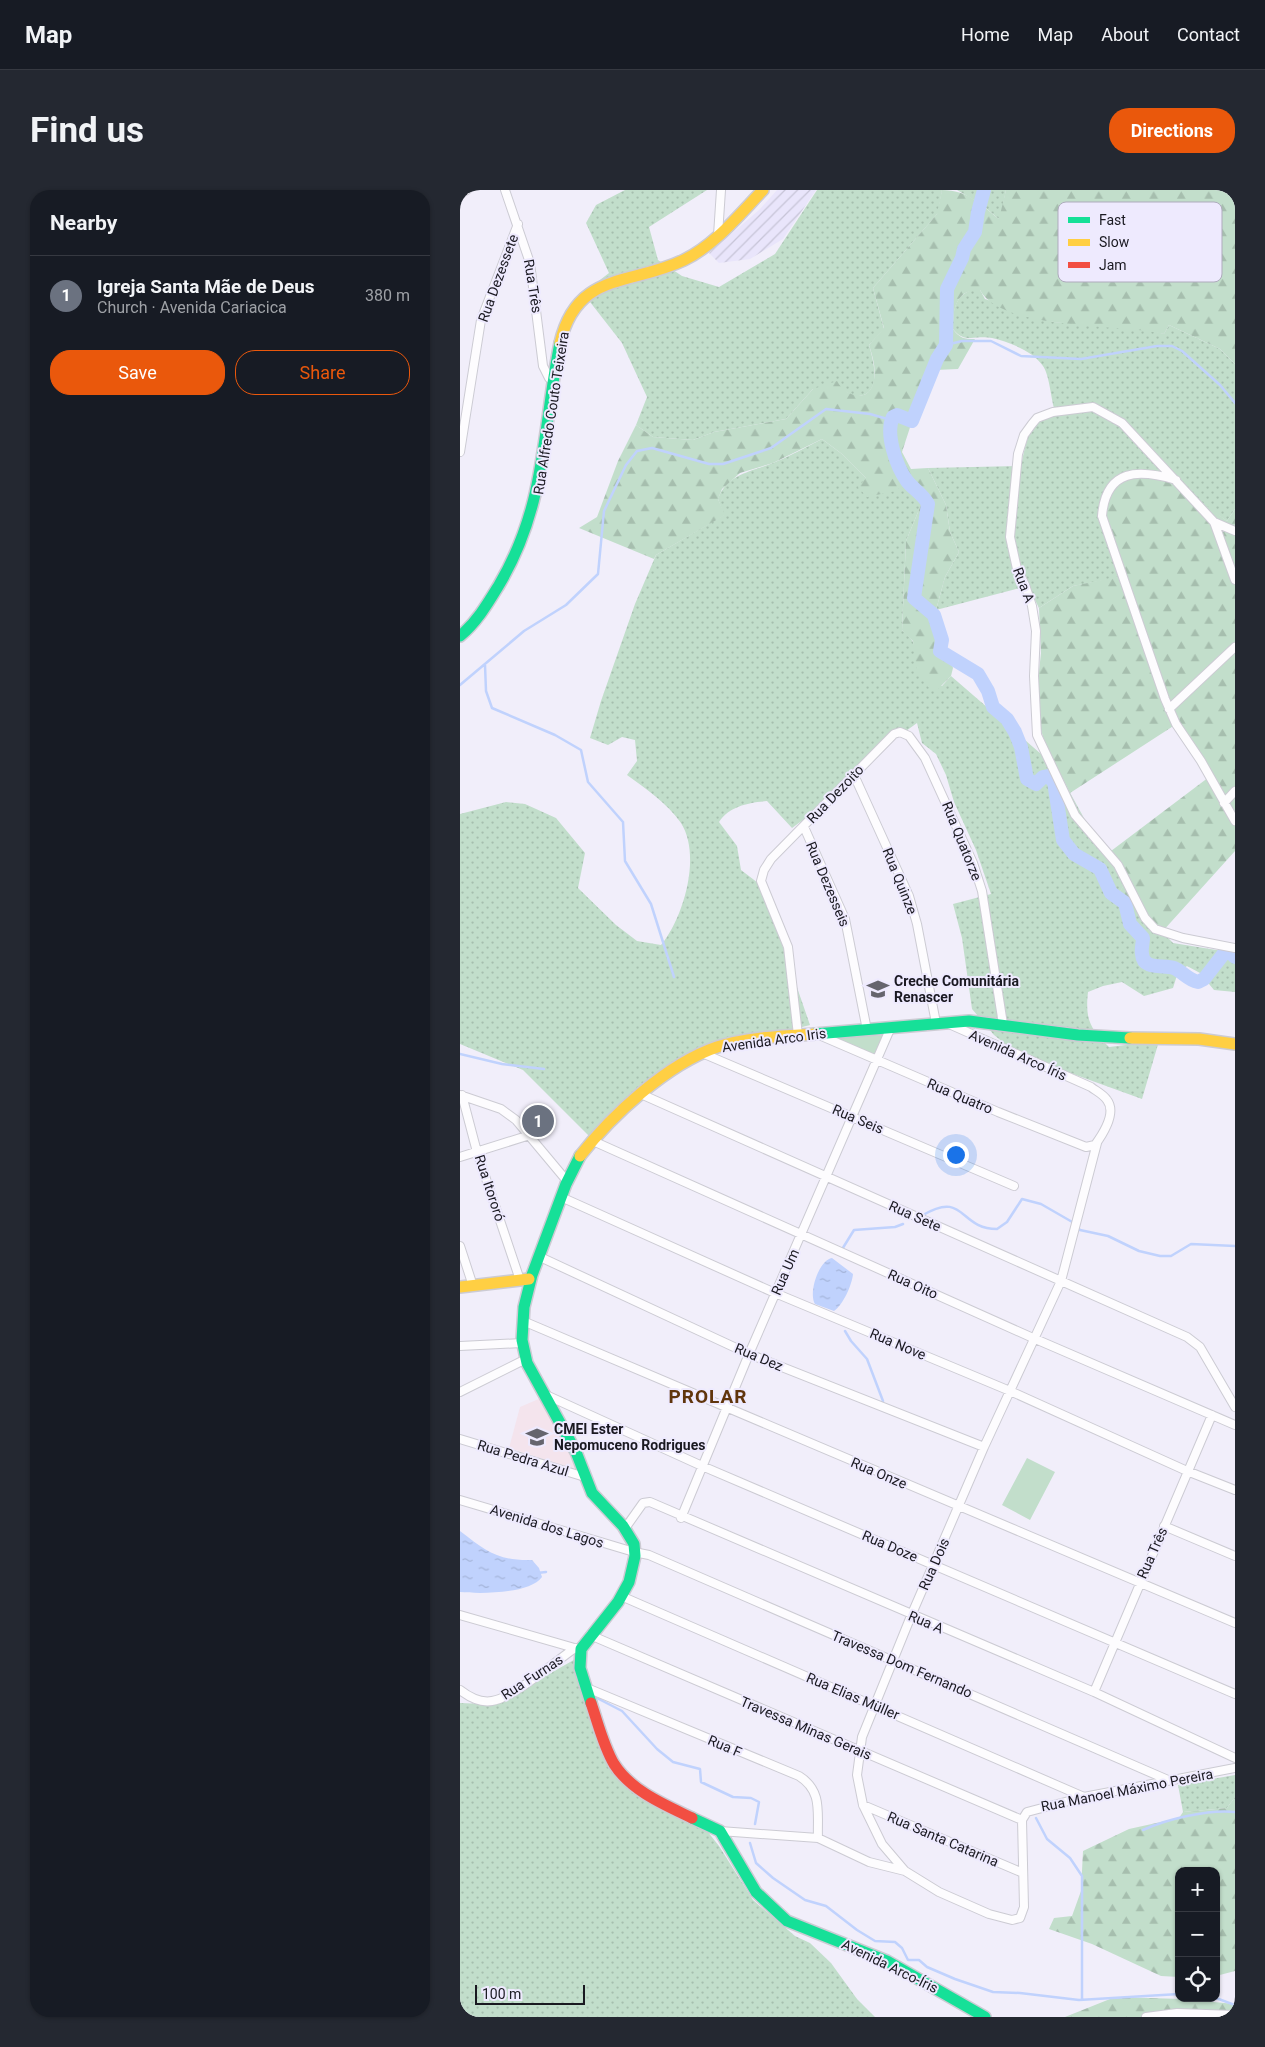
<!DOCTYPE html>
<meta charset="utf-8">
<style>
body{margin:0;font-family:Roboto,sans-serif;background:#242831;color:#f1f3f6}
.controls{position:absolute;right:15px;bottom:15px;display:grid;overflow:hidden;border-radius:10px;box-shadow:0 1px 4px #0004}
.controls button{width:45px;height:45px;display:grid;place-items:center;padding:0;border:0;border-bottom:1px solid #363941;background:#171b24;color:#f1f3f6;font:25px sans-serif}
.scale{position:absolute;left:15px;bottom:12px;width:110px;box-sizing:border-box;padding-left:5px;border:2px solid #1a1921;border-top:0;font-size:14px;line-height:18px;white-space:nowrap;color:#1a1921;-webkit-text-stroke:4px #eeeafe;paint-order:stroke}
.you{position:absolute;left:495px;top:964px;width:18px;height:18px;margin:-12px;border:4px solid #fff;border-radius:50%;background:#1a73e8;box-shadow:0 0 0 8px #1a73e833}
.badge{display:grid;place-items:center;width:32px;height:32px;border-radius:50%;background:#ea580c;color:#fff;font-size:16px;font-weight:700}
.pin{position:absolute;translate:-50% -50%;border:2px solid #fff;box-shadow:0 1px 5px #0006}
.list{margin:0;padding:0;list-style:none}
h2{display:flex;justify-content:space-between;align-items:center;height:65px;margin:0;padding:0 20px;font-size:21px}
h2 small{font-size:16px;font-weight:400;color:#9ea1a6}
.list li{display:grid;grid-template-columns:32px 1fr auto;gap:15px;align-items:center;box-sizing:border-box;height:80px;padding:0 20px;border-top:1px solid #363941}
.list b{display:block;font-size:19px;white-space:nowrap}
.list p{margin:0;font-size:16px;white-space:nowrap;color:#9ea1a6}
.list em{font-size:16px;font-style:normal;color:#9ea1a6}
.actions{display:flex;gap:10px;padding:15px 20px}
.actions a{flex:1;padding:11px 0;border:1px solid #ea580c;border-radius:20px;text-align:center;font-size:18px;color:#ea580c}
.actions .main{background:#ea580c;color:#fff}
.icon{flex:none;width:28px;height:28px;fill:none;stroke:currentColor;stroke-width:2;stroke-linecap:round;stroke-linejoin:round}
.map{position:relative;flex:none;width:775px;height:1827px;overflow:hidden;border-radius:20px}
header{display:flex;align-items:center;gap:30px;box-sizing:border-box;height:70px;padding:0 25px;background:#171b24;border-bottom:1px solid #363941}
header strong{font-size:24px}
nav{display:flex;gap:28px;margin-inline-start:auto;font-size:18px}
.intro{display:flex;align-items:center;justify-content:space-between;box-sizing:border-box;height:120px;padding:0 30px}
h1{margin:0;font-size:35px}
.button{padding:12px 22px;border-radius:20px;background:#ea580c;color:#fff;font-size:18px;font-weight:700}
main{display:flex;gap:30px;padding:0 30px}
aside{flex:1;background:#171b24;border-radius:20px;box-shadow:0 1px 4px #0004}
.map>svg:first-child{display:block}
</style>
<header>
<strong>Map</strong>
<nav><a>Home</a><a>Map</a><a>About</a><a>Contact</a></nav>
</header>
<div class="intro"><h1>Find us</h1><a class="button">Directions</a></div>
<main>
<aside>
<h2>Nearby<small></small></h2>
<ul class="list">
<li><span class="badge" style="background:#6b7280">1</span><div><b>Igreja Santa Mãe de Deus</b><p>Church · Avenida Cariacica</p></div><em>380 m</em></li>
</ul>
<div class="actions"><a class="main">Save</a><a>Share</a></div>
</aside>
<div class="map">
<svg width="775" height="1827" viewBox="0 0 775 1827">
<defs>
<pattern id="industrial-furrows" width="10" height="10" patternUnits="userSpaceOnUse" patternTransform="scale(1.25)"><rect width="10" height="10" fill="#e9e5fb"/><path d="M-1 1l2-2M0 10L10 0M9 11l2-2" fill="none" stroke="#c7c4d7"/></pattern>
<pattern id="grass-dots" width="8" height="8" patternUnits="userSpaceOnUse" patternTransform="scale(1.25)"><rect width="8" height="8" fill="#c2decb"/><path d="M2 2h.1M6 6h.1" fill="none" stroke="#a6beae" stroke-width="1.8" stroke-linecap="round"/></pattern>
<pattern id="forest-firs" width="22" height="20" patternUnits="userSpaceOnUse" patternTransform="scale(1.25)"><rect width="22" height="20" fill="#c2decb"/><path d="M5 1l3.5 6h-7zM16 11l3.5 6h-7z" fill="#a6beae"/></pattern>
<pattern id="water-ripples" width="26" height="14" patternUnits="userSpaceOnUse" patternTransform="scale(1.25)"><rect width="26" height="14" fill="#c0d2fd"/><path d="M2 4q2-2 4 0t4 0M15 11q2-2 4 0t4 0" fill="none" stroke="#a4b4d9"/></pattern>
</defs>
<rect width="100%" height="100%" fill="#f1eefa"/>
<!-- industrial -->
<path fill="url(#industrial-furrows)" d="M317 0H356L323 49 290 69 259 73 249 63 299 20Z"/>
<!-- education -->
<path fill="#f4e4ed" d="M81 1208 118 1274 117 1280 49 1258 60 1217Z"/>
<!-- grass -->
<path fill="url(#grass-dots)" d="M165 0H247L189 37 198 70 222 86 259 97 315 64 357 0H482L478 23 413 98 424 139 409 155C413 169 423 203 399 206 392 207 387 201 381 200 372 198 361 199 353 199L326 229 254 242 233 250 193 247 176 235 187 207 162 153 123 103 149 83 126 33 136 15Z
M497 0H546L540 30 521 14Z
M511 100H520L525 109 594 132 686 139 704 144 709 135 760 159 775 174V319L767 331 742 314 661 387 613 396 579 418 568 396 476 420 485 387 499 362 490 342 486 315 468 278 561 276C567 248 569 233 594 218 591 207 589 184 583 176 573 161 549 152 532 148 516 145 504 154 493 139 493 121 494 107 511 100Z
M362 249 382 264 406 288 445 294 463 310 446 351 442 440C446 443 451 448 453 452 464 479 444 484 482 496L491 486 596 577 625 630 662 674 668 688 657 707 681 720 713 753 775 763V802L754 800 740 783 727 776 718 782 713 798 684 806 662 792 643 796 628 802C625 829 630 839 649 857L699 851 682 909 558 864 534 845 512 819 502 748 493 714 531 704 516 660 494 612 486 585 476 564 462 553 457 533 410 567 393 593 332 638 307 611C288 613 270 616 259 632L277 656 281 680 302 696 350 835 241 863 133 950 63 880 0 854V624L46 612 65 614 96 628 125 663 118 698 156 735 177 751 201 755C223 729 242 666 221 633 207 613 186 599 167 585L177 571 175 550 162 547 148 555 130 548 141 511 175 414 196 365 264 325 258 309C267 284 291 282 313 273 330 266 346 257 362 249Z
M119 1467 136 1506 155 1569 191 1607 240 1632 259 1656 293 1710 335 1746 350 1753 371 1773 397 1809 415 1827H0V1513L25 1514 59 1501Z
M775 1585V1607L767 1618 723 1622 718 1595Z"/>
<!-- forest -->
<path fill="url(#forest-firs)" d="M482 0C508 0 520 14 539 29L546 0H775V174L760 159 709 135 704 144C661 133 542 141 520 100 496 99 493 119 493 139 499 148 504 149 515 149L498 179 475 180 457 216 442 262 451 279 468 278 486 315 490 342 499 362 485 387 476 420 493 478 491 486 478 499H470L457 483 453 451 442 440 446 351 463 310 445 294 435 301 407 307 398 297 406 288 382 264 362 249 313 273 280 283 262 299 258 309 265 325 196 365 194 369 119 338 137 327 158 271 176 235 193 247 233 250 254 242 326 229 353 199 377 191C384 205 407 214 413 194 417 180 413 168 409 155L424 138 413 98 477 24Z
M684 286 711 289 767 331 775 319V661L702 742 681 720 665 715 657 707 668 687 662 674 651 661 753 584 718 533 610 603 585 554 575 518 581 463 579 418 613 396 661 386C649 346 620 293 684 286Z
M775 1607V1781L756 1786V1681H719V1787L701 1786 632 1754 589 1739 594 1728 612 1726 621 1701 623 1661 669 1639 719 1628 723 1622 767 1618Z
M655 1807 722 1809 775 1814V1827H605Z"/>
<!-- park -->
<path fill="#c2decb" d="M425 845 416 863 411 864 374 848Z
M567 1268 595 1282 570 1330 542 1315Z"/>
<!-- water -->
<path fill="url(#water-ripples)" d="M372 1068 393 1084C392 1095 383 1115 374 1121L355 1114C348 1103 359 1070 372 1068Z
M0 1341C26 1361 38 1371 72 1370L79 1378 82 1387C70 1404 20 1404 0 1402Z"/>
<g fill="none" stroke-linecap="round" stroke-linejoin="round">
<!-- stream -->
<path stroke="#c0d2fd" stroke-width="2.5" d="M486 155 502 151H531L561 166 621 169 697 156H712L722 161 760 195 775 213
M25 475 26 501 32 518 95 545 121 560 128 592 163 632 165 671 191 714 214 787
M0 495 64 441 106 415 138 384 144 321 166 275 177 261 192 258 249 274H263L311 258 366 219 410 224 431 230
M0 864 42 874 84 879
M463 1025C505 1000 499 1039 537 1039L547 1032 562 1009 581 1014 614 1033
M617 1037 620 1040 648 1046 679 1061 700 1066H711L731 1054 775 1056
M381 1061 394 1040 435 1037 443 1034
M385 1141 391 1151 407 1169 423 1211
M77 1383 86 1382
M133 1506 162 1521 197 1559 213 1572 240 1579 241 1592 273 1607 291 1608 299 1612 295 1634
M576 1628 587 1649 610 1668 622 1686V1810
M683 1640C707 1629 749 1619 775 1622
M290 1653 296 1673 313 1688 345 1710 366 1716 397 1740 415 1751 435 1752 442 1758 448 1770H459L467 1777 495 1789 533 1802 560 1803 619 1810 719 1804
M756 1808 775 1815"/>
<!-- river -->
<path stroke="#c0d2fd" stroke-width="14" d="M524 0 518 22 515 42 504 59 502 68 487 99 486 155 477 169 452 231 437 225 433 227C425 243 436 276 447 291 453 299 463 304 468 314L454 408 474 425 482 450 480 461 518 484 528 501 533 517 547 529 555 542 561 557 567 589 576 594 583 587 588 586 594 592 603 650 614 664 640 679 651 703 665 713 670 734 683 748C683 753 681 758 682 764 683 781 704 774 714 778 723 782 728 790 738 792L744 789 765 762H770L775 767"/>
<!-- street casing -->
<g stroke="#cccbd3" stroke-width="10">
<path id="street" d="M45 0 70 73 83 176 89 188 94 191
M0 4 7 0
M258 45 261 0
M0 262 21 130 58 34
M716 290C679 279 646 278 642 326L705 509 716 534 741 571 775 631
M754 332 775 341
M775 390 754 332 662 233 633 217 593 222 577 228 572 234 564 245 558 264 550 347 557 379 565 395 572 416 576 441 574 486 577 545 615 625 658 675 685 728 695 739 723 748 775 758
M709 519 775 457
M394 585 449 706 457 734 476 833
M764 613 775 601
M344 637 385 729 407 840
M338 845 328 757 301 691 304 680 311 669 434 544 440 542 449 546 465 568 513 673 522 701 543 834
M359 845 538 922 626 957 635 955C643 944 657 923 647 910 643 904 636 901 631 897L489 834
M242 863 554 996
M0 905 41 919 56 930 107 991
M2 905 17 962 60 1090
M183 905 727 1147 740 1157 775 1217
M133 951 573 1148 775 1235
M0 967 70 945
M101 1007 315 1103 550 1201 727 1281 775 1300
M0 1056 13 1096
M78 1066 289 1164 524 1257
M63 1131 775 1433
M0 1156 62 1153
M0 1202 66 1169
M86 1205 242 1276 775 1504
M0 1249 125 1287
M0 1310 174 1362 189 1365 708 1590
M221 1328 289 1164 431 837
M704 1336 775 1366
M166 1337 183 1313 190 1312 634 1502 775 1568
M161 1406 624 1607
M0 1425 118 1459
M130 1445 562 1630
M127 1498 339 1586C363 1601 357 1623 358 1648
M0 1500C9 1507 21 1513 32 1511 53 1508 96 1471 115 1458
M634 1502 752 1225
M403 1615 563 1683
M260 1641 358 1648 409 1672 445 1681 479 1702 529 1724 552 1730 560 1728 564 1717 562 1630 567 1622 624 1607 775 1578
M445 1681 422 1654 403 1615 397 1585 402 1547 451 1426 524 1257 601 1091 637 953
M686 1827 717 1823 775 1825"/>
</g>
<!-- fast casing -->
<g stroke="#cccbd3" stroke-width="14">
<path id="fast" d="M0 446C17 432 28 413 39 395 87 314 82 240 100 153
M355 844 509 831 618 845 670 848
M120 966 106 994 72 1085 64 1117 62 1150 67 1173 116 1262 132 1303 163 1336 174 1354 175 1366 169 1392 158 1412 121 1459 120 1478 131 1513
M232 1628 260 1641 296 1702 327 1731 427 1771 525 1827"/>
</g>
<!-- slow casing -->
<g stroke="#cccbd3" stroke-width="14">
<path id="slow" d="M100 153C117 81 170 96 224 70 255 55 279 25 303 0
M670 848 739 849 775 854
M120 966C152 925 207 874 257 857 288 847 323 846 355 844
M0 1097 69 1089"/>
</g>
<!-- jam casing -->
<g stroke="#cccbd3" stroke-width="14">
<path id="jam" d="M131 1513C138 1533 143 1555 154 1574 171 1601 205 1615 232 1628"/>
</g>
<!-- street -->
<use href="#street" stroke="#fdfcfe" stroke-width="8"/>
<!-- fast -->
<use href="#fast" stroke="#16e098" stroke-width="11"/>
<!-- slow -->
<use href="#slow" stroke="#ffcf43" stroke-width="11"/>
<!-- jam -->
<use href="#jam" stroke="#f24e42" stroke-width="11"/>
</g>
<!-- icons -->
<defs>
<g id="school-bare" transform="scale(1.725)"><path d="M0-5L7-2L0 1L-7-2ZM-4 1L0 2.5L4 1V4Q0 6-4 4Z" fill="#65646d" stroke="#eeeafe" stroke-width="2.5" paint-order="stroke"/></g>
</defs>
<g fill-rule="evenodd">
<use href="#school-bare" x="418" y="799"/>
<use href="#school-bare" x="77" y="1247"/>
</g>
<g text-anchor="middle" stroke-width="4" stroke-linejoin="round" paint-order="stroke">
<!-- street labels -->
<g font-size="14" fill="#1a1921" stroke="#eeeafe">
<text transform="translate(38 88) rotate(-70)" y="5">Rua Dezessete</text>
<text transform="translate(73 96) rotate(81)" y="5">Rua Três</text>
<text transform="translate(91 223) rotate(-81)" y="5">Rua Alfredo Couto Teixeira</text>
<text transform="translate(564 395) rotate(69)" y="5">Rua A</text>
<text transform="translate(375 604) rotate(-46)" y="5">Rua Dezoito</text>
<text transform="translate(502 651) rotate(68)" y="5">Rua Quatorze</text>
<text transform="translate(440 691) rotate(68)" y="5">Rua Quinze</text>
<text transform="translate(368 694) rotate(67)" y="5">Rua Dezesseis</text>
<text transform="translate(314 850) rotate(-8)" y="5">Avenida Arco Iris</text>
<text transform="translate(558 865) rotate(24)" y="5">Avenida Arco Íris</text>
<text transform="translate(500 906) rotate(23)" y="5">Rua Quatro</text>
<text transform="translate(398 929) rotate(23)" y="5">Rua Seis</text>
<text transform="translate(30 998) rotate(72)" y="5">Rua Itororó</text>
<text transform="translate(455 1026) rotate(24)" y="5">Rua Sete</text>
<text transform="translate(325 1082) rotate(-66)" y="5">Rua Um</text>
<text transform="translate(453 1094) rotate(24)" y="5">Rua Oito</text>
<text transform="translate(438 1154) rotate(23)" y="5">Rua Nove</text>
<text transform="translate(299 1167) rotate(23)" y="5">Rua Dez</text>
<text transform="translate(63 1268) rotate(17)" y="5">Rua Pedra Azul</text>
<text transform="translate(419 1283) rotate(23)" y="5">Rua Onze</text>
<text transform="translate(87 1336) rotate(17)" y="5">Avenida dos Lagos</text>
<text transform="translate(430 1356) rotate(23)" y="5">Rua Doze</text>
<text transform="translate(692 1363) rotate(-66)" y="5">Rua Três</text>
<text transform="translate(474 1374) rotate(-66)" y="5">Rua Dois</text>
<text transform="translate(466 1432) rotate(23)" y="5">Rua A</text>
<text transform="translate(442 1474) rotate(23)" y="5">Travessa Dom Fernando</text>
<text transform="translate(72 1487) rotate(-33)" y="5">Rua Furnas</text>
<text transform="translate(393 1506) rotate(23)" y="5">Rua Elias Müller</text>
<text transform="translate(346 1538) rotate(23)" y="5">Travessa Minas Gerais</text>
<text transform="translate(265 1556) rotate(23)" y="5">Rua F</text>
<text transform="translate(667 1600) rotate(-11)" y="5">Rua Manoel Máximo Pereira</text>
<text transform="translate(483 1649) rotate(23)" y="5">Rua Santa Catarina</text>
<text transform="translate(430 1776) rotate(26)" y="5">Avenida Arco-Íris</text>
</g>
<!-- poi labels -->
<g font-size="14" font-weight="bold" fill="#1a1921" stroke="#eeeafe" text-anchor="start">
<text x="434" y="796">Creche Comunitária<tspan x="434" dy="16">Renascer</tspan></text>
<text x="94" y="1244">CMEI Ester<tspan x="94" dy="16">Nepomuceno Rodrigues</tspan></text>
</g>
<!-- district labels -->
<g font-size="19" font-weight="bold" letter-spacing="1" fill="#60350c" stroke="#eeeafe">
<text x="248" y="1213">PROLAR</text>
</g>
</g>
<!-- legend -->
<rect x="598" y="12" width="164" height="80" rx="8" fill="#eeeafe" stroke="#aeabbc" stroke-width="1"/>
<rect x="608" y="27" width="22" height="6" fill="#16e098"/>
<rect x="608" y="49" width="22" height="7" fill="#ffcf43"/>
<rect x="608" y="72" width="22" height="6" fill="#f24e42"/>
<g font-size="14" fill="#1a1921">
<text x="639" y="35">Fast</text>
<text x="639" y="57">Slow</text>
<text x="639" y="80">Jam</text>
</g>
</svg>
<div class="controls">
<button>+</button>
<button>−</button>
<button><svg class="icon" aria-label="locate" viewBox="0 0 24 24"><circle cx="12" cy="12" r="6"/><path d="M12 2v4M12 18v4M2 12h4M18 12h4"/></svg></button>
</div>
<div class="scale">100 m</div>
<div class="you"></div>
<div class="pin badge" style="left:78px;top:931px;background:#6b7280">1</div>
</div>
</main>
